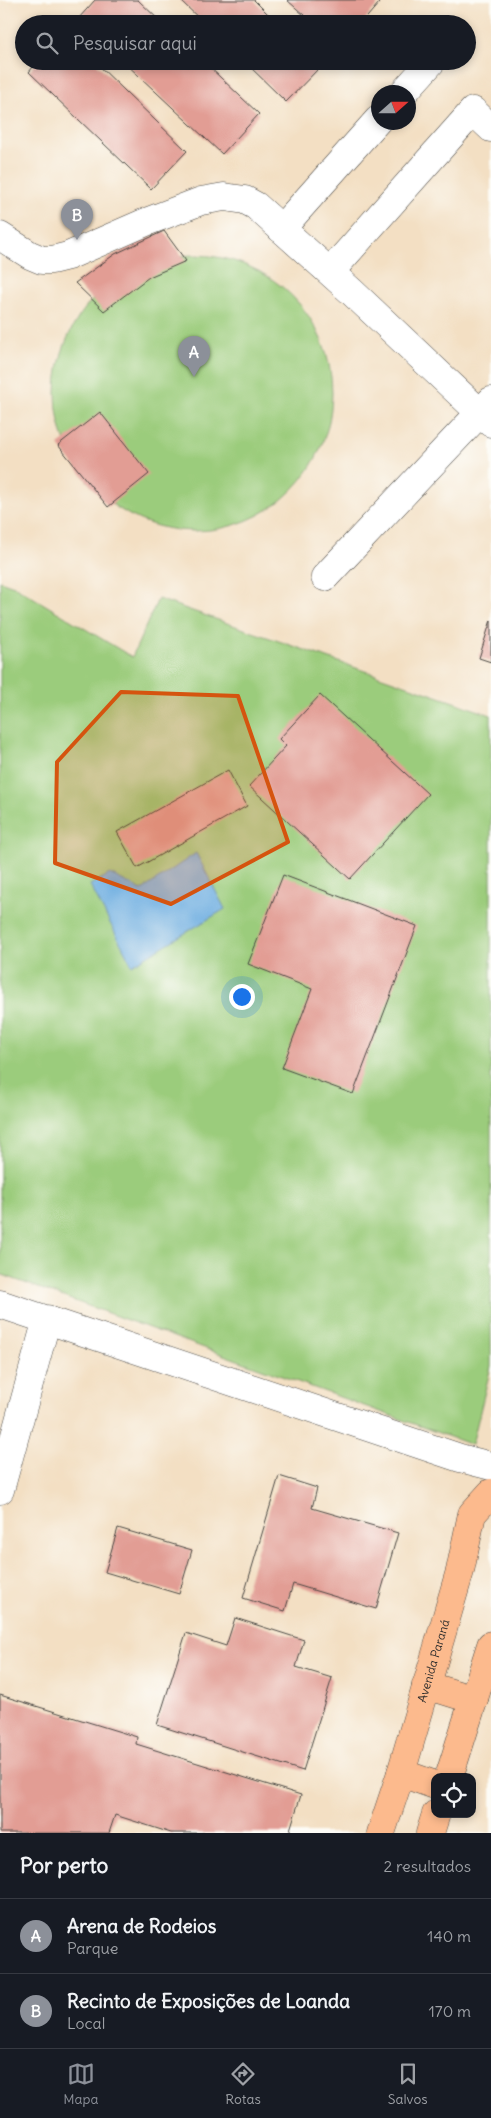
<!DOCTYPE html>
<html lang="pt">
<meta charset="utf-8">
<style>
body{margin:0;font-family:Delius,sans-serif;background:#242831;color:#f1f3f6}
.controls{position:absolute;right:15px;bottom:15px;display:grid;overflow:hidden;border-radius:10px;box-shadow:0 2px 8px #0003}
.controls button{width:45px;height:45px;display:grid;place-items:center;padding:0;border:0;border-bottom:1px solid #363941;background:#171b24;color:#f1f3f6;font:25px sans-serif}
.compass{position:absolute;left:371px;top:85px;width:45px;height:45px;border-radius:50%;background:#171b24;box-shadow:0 2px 8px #0003;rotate:69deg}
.you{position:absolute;left:241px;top:996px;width:18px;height:18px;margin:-12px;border:4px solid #fff;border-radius:50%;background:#1a73e8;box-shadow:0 0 0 8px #1a73e833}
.badge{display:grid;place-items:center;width:32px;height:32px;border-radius:50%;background:#8c9099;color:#fff;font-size:16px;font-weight:700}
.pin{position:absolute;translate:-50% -41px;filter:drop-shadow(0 1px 2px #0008)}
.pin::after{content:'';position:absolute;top:26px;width:18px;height:15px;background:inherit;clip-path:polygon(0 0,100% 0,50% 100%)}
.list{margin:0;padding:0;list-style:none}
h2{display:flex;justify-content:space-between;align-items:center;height:65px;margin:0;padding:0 20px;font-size:21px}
h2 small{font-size:16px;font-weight:400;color:#9ea1a6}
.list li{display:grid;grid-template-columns:32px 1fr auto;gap:15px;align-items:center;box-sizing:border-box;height:75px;padding:0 20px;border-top:1px solid #363941}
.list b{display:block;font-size:19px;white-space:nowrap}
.list p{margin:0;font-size:16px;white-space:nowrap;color:#9ea1a6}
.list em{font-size:16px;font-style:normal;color:#9ea1a6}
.icon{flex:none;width:28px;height:28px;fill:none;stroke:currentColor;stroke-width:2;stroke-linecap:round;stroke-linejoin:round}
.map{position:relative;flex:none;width:491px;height:1833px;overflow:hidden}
.search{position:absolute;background:#171b24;box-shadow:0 2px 8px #0003;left:15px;right:15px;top:15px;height:55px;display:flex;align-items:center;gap:12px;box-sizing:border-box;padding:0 18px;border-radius:28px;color:#9ea1a6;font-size:19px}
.sheet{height:215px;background:#171b24}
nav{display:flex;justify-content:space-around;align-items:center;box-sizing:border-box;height:70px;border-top:1px solid #363941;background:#171b24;font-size:14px;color:#9ea1a6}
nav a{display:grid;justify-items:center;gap:2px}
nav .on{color:#8c9099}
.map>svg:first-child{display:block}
</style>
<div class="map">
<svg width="491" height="1833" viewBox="0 0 491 1833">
<rect width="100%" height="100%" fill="#fdfcf7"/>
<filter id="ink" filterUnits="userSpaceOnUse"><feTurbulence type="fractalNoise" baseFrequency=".02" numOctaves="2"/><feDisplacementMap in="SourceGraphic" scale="10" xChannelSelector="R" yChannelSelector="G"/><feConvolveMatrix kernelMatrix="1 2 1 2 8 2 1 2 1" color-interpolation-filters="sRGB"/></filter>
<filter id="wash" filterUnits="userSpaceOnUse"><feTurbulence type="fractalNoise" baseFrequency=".0096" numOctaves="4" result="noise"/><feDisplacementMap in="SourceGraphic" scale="20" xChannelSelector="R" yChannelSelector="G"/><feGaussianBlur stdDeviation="1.12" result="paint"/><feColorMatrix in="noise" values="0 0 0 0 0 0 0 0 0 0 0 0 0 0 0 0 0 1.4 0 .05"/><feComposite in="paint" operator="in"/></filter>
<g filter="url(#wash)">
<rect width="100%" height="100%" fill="#f3dfc3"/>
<!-- green -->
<path fill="#9bcc7b" stroke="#637c53" d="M56 393a138 138 0 1 1 276 0a138 138 0 1 1-276 0Z
M0 581 14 586 132 657 158 599 491 715V1366L472 1445 0 1274Z"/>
<!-- water -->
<path fill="#6eaee1" stroke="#4c6c86" d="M196 853 225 909 132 965 90 885 110 874 142 890Z"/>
<g id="blocks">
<!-- building -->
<path fill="#e29d94" d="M95 0H138L163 24H83L78 19Z
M180 0H254L278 24H205Z
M287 0H375L379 3 361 24H314Z
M38 61H94L187 151 151 189 29 72Z
M123 61H203L259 114 222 154Z
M244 61H317L322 65 286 102Z
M164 231 186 261 149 277 104 311 75 283 115 254Z
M100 412 149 474 108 507 58 445Z
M491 620V662L479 658Z
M320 695 428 794 350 879 249 786 286 746 279 739Z
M228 770 247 806 137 868 117 832Z
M283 875 417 926 353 1094 282 1068 312 989 248 964Z
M279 1476 317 1488 312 1508 398 1533 376 1609 293 1584 285 1611 243 1598Z
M118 1528 192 1550 179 1594 105 1572Z
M235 1618 304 1640 296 1667 332 1678 303 1771 157 1725 186 1633 226 1646Z
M0 1695 137 1737 136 1744 301 1795 289 1833H171L115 1815 109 1833H0Z"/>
</g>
</g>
<g filter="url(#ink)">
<use href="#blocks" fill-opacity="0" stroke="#494642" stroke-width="1"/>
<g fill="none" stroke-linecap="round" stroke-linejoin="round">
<!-- minor casing -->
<g stroke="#494642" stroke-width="29">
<path id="minor" d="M404 92 432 61
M281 229 378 120
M0 236 30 255 42 260H52L68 256 146 222 201 201 224 197 245 200 256 206 352 292 491 423
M330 272 473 111 491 128
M325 577 491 401
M0 1304 460 1458 491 1466
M0 1490 47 1319"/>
</g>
<!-- major casing -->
<g stroke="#494642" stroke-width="29">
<g id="major">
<path d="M426 1685 474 1700"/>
<path d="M401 1773 435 1785"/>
<path d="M449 1777 491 1645"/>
<path id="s1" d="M381 1833 401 1773 460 1571 472 1514 491 1493"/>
<path d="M430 1833 436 1814"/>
</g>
</g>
<!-- minor -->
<use href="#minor" stroke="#fff" stroke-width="28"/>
<!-- major -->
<use href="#major" stroke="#fcba8d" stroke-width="28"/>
</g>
</g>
<!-- marked area -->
<path fill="#d5540f" fill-opacity="0.2" stroke="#d5540f" stroke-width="4" stroke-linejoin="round" d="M121 692 238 696 288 842 171 904 55 863 57 762Z"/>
<g text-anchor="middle" stroke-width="4" stroke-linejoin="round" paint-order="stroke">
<!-- street labels -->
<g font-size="12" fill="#2b2b2b" stroke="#fdfcf7">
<text dy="4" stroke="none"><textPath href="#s1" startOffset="180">Avenida Paraná</textPath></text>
</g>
</g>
</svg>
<div class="controls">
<button><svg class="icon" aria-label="locate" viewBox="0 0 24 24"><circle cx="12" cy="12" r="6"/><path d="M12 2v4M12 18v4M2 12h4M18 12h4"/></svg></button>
</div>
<svg class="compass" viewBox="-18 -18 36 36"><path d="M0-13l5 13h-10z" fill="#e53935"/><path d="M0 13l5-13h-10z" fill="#9ea1a6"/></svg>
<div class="you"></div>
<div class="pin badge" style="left:194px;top:377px">A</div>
<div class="pin badge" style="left:77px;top:240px">B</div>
<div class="search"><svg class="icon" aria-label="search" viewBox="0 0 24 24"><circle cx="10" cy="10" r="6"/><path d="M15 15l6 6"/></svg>Pesquisar aqui</div>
</div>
<section class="sheet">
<h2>Por perto<small>2 resultados</small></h2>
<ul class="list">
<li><span class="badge">A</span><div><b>Arena de Rodeios</b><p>Parque</p></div><em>140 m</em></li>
<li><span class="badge">B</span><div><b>Recinto de Exposições de Loanda</b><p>Local</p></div><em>170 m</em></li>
</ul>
</section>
<nav>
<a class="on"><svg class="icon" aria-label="map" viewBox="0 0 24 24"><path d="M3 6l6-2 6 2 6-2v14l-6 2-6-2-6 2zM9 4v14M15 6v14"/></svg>Mapa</a>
<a><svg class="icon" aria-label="directions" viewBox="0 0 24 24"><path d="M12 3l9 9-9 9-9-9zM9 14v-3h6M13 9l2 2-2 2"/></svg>Rotas</a>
<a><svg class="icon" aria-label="saved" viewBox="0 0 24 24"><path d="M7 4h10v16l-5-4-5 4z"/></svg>Salvos</a>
</nav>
